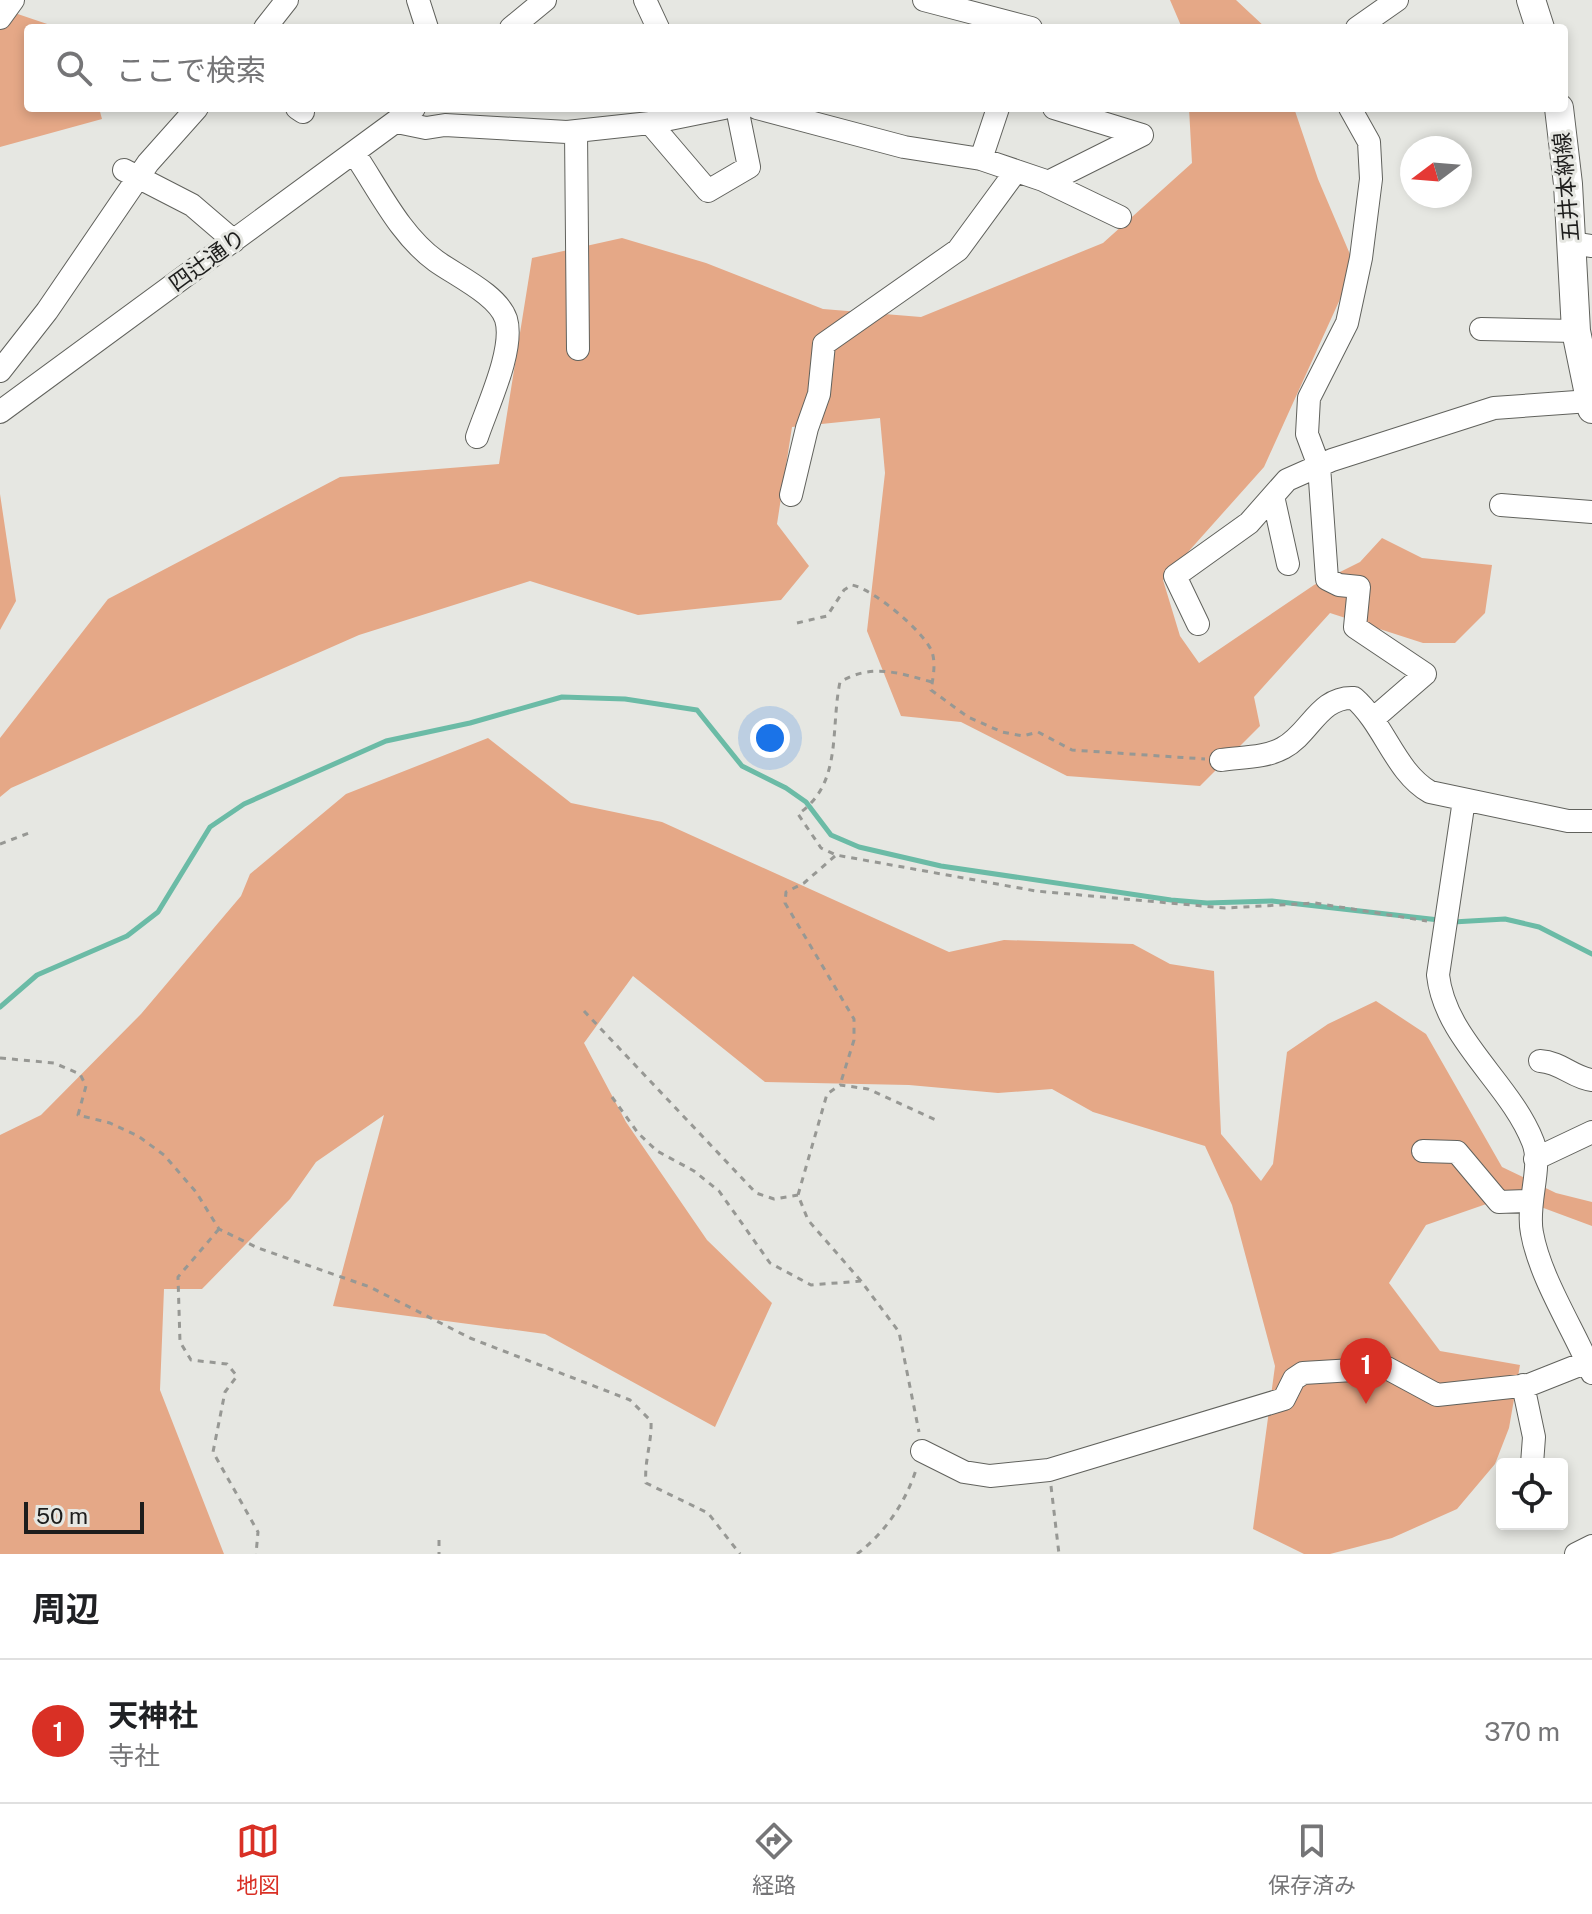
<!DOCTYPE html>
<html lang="ja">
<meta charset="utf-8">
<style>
body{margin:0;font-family:"Public Sans","Noto Sans JP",sans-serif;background:#f6f6f6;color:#202124}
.controls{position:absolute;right:24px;bottom:24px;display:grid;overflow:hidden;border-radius:8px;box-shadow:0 4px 12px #0003}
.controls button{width:72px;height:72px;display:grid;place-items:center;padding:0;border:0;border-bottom:2px solid #e0e0e0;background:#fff;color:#202124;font:40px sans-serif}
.compass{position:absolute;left:1400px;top:136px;width:72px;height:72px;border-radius:50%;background:#fff;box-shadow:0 4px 12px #0003;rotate:254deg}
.scale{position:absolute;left:24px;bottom:20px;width:120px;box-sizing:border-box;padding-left:8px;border:4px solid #1d1d1c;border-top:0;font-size:22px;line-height:28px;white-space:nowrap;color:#1d1d1c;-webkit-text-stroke:6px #e6e7e2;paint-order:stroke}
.you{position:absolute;left:770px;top:738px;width:28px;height:28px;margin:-20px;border:6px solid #fff;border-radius:50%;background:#1a73e8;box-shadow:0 0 0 12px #1a73e833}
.badge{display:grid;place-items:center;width:52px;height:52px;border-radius:50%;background:#d93025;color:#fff;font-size:26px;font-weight:700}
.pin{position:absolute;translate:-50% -66px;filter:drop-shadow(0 2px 4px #0008)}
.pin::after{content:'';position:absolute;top:42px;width:28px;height:24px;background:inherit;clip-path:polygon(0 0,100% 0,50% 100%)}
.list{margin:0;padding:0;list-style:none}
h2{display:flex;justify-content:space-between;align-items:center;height:104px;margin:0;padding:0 32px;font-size:34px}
h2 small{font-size:26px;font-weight:400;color:#757577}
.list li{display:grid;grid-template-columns:52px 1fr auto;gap:24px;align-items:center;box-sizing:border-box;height:144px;padding:0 32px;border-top:2px solid #e0e0e0}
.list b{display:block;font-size:30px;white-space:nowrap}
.list p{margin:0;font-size:26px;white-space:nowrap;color:#757577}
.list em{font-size:26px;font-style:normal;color:#757577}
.icon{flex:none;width:44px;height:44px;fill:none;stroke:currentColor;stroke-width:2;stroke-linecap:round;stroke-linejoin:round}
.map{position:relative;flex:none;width:1592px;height:1554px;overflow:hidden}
.search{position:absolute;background:#fff;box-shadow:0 4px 12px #0003;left:24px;right:24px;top:24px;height:88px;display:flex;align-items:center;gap:20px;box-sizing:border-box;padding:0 28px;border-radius:8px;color:#757577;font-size:30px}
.sheet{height:248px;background:#fff}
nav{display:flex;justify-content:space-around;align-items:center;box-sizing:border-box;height:112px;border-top:2px solid #e0e0e0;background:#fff;font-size:22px;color:#757577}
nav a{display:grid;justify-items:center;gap:4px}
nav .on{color:#d93025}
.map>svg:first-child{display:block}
</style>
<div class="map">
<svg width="1592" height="1554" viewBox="0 0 1592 1554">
<rect width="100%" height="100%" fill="#e6e7e2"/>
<!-- forest -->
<path fill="#e5a887" d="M1170 0H1236L1266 28H1182Z
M0 8 59 28H28V108H99L102 119 0 147Z
M1189 108H1294L1318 179 1355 266 1264 467 1163 580 1180 636 1199 663 1314 585 1360 562 1382 538 1422 558 1492 565 1485 613 1455 643H1423L1330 613 1254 697 1260 726 1200 786 1067 776 961 722 901 716 867 631 885 473 880 418 792 427 777 524 809 566 781 600 638 615 530 581 359 635 11 788 0 797V738L108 599 340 477 499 464 532 258 622 238 706 263 823 309 921 317 1103 243 1192 163Z
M0 494 16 601 0 630Z
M488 738 571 803 662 822 949 952 1004 940 1133 944 1170 964 1214 971 1221 1134 1261 1181 1273 1164 1287 1052 1328 1024 1376 1001 1426 1034 1502 1167 1556 1193 1592 1202V1226L1522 1200 1495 1201 1426 1225 1389 1283 1440 1351 1520 1365 1509 1428 1495 1464 1457 1509 1392 1538 1330 1554H1304L1253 1529 1275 1366 1232 1205 1205 1146 1093 1112 1052 1089 998 1093 909 1085 765 1082 633 976 584 1043 626 1122 707 1240 772 1303 715 1427 545 1334 333 1306 384 1115 316 1162 290 1199 202 1289H164L160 1390 224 1554H0V1135L41 1115 141 1014 241 896 250 874 346 794Z"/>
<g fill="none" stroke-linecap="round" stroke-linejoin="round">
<!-- stream -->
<path stroke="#6bbba6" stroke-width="5" d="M1453 922 1505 919 1539 927 1592 954
M0 1007 37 975 127 936 158 912 210 827 244 804 386 741 470 723 562 697 625 699 697 710 742 766 786 788 806 802 831 835 859 847 941 866 1171 900 1207 903 1272 901 1439 920"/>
<!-- minor casing -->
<g stroke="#61625d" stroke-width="24">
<path id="minor" d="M418 0 427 28
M645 0 658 28
M924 0 1031 28
M0 18 13 0
M265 28 287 0
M511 28 545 0
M1357 28 1397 0
M297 108 303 112
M757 108 904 147 981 159 1043 180 1120 217
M1350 108 1369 142 1371 179 1361 258 1347 323 1309 398 1307 434 1319 466 1327 579 1339 585 1359 587 1355 627 1425 674 1373 719
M397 122 426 128 445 125 567 132 650 123 724 108
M650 123 708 191 749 167 737 108
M576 131 578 349
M354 153C379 190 400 235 436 261 457 276 498 295 506 319 515 349 487 407 477 437
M981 159 998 108
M124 170 192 205 234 241
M1048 182 1142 135 1054 108
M1571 243 1592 246
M1481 329 1576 331
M0 371 47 311 148 163 197 108
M0 412 414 108
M791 495 807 428 819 394 824 344 958 250 1016 171
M1273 496 1288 564
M1501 505 1592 512
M1198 624 1175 576 1249 523 1287 480 1332 460 1494 408 1590 401
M1221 760C1241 757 1265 758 1283 748 1310 734 1319 696 1354 698 1385 725 1395 772 1430 792L1568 821H1592
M1464 800 1438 975C1445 1039 1510 1083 1533 1142 1543 1167 1526 1204 1532 1233 1540 1278 1574 1330 1592 1373
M1540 1061C1561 1062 1573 1078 1592 1080
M1423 1151 1457 1152 1499 1202 1529 1201
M1535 1159 1592 1132
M1523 1385 1534 1437 1532 1464
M922 1451 964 1472 990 1476 1049 1470 1284 1399 1294 1379 1303 1373 1387 1368 1437 1395 1529 1385 1587 1362
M1576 1554 1592 1546"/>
</g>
<!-- major casing -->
<g stroke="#61625d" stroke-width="30">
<path id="major" d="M1531 0 1540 28
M1559 108 1568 184 1576 331 1592 409"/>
</g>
<!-- path -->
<path stroke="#979894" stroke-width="3" stroke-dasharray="6 6" stroke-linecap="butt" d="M797 623 827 616 844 590 852 585C873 589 925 632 932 652 936 664 933 678 931 690L968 717 1002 732 1023 736 1038 732 1072 750 1205 759
M932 682C899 673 872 663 840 682 830 729 843 784 798 814L821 848 836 855 1036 891 1225 908 1315 903 1427 921
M0 844 29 833
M835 856 804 883 786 892 785 903 854 1019V1040L840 1085
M584 1011 756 1193 774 1199 798 1195
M0 1058 54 1063 80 1074 86 1086 78 1115 110 1123 138 1136 164 1155 196 1192 219 1229 258 1248 370 1287 470 1338 630 1400 651 1421C652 1443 644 1461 646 1483L708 1513 740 1554
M612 1097 638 1133 657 1151 694 1171 719 1191 770 1263 811 1285 861 1281 899 1332 919 1432
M219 1229 178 1277 180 1342 191 1360 227 1364 237 1376 225 1392 213 1452 258 1532 256 1554
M861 1281 808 1220 798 1195 827 1094 840 1085 868 1089 938 1121
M1051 1486 1059 1554
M439 1540V1554
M857 1554C885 1533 905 1503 916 1470"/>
<!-- minor -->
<use href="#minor" stroke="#fff" stroke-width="22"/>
<!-- major -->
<use href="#major" stroke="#fff" stroke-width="28"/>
</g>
<g text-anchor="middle" stroke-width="6" stroke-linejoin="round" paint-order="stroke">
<!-- street labels -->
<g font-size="22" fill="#1d1d1c" stroke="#e6e7e2">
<text transform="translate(1566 187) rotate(-95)" y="8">五井本納線</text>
<text transform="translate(207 260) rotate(-36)" y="8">四辻通り</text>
</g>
</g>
</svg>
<div class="controls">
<button><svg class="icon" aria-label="locate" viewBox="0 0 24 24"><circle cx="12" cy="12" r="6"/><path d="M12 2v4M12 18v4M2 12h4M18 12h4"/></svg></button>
</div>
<svg class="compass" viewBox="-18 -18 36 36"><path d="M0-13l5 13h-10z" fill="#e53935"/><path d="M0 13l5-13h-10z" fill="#757577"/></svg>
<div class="scale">50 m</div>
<div class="you"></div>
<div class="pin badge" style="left:1366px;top:1404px">1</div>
<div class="search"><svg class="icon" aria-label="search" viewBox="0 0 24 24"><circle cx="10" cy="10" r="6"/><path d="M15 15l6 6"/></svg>ここで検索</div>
</div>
<section class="sheet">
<h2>周辺<small></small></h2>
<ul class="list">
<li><span class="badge">1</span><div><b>天神社</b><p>寺社</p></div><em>370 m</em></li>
</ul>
</section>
<nav>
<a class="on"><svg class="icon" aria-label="map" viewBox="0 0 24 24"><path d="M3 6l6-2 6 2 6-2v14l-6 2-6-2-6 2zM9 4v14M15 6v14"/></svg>地図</a>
<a><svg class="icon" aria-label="directions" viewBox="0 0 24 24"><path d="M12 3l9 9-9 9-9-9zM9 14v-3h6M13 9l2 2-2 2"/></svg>経路</a>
<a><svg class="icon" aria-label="saved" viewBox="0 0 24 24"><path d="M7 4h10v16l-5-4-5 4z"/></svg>保存済み</a>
</nav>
